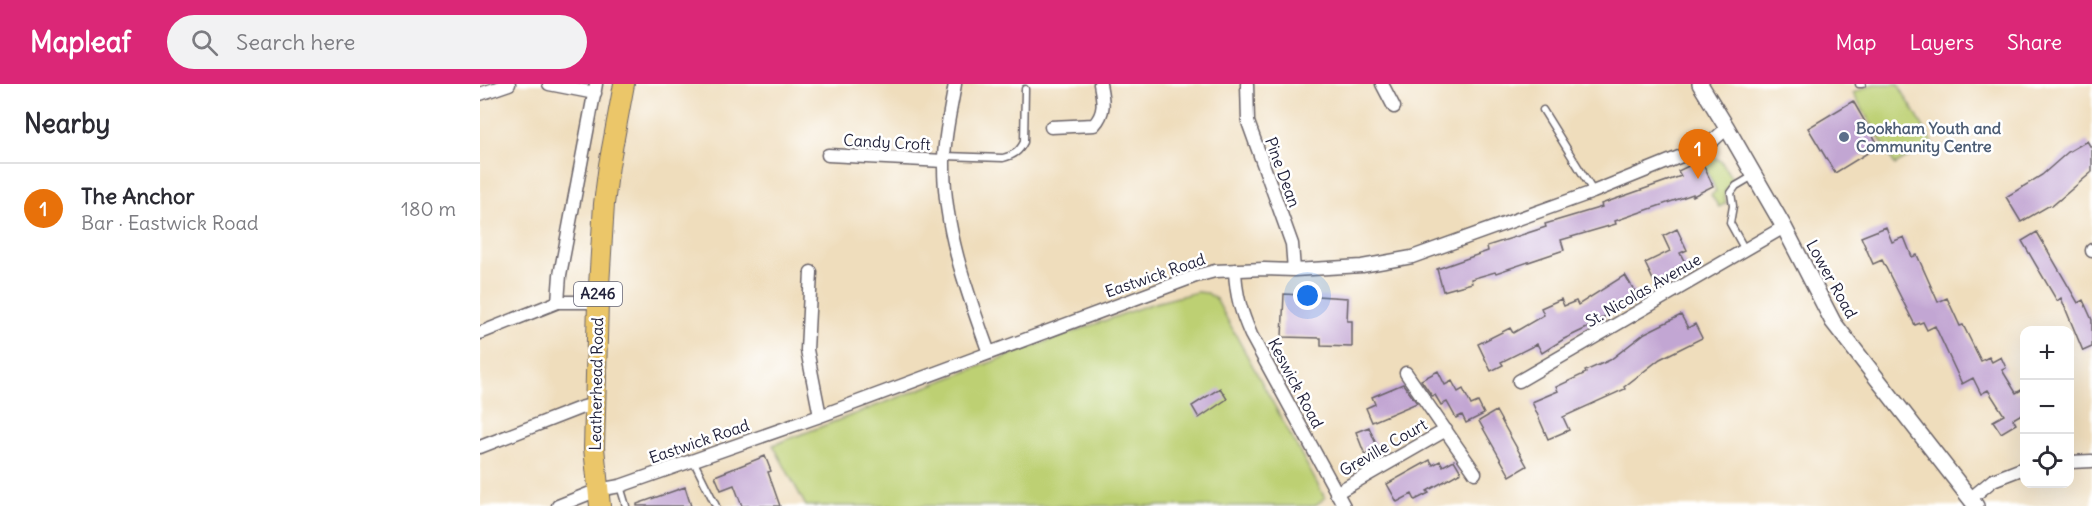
<!DOCTYPE html>
<meta charset="utf-8">
<style>
body{margin:0;font-family:Delius,sans-serif;background:#f2f2f3;color:#2b2b33}
.controls{position:absolute;right:18px;bottom:18px;display:grid;overflow:hidden;border-radius:12px;box-shadow:0 6px 24px #0002}
.controls button{width:54px;height:54px;display:grid;place-items:center;padding:0;border:0;border-bottom:2px solid #e1e1e2;background:#fff;color:#2b2b33;font:30px sans-serif}
.you{position:absolute;left:828px;top:212px;width:21px;height:21px;margin:-15px;border:4px solid #fff;border-radius:50%;background:#1a73e8;box-shadow:0 0 0 9px #1a73e833}
.badge{display:grid;place-items:center;width:39px;height:39px;border-radius:50%;background:#db2777;color:#fff;font-size:20px;font-weight:700}
.pin{position:absolute;translate:-50% -50px;filter:drop-shadow(0 2px 3px #0008)}
.pin::after{content:'';position:absolute;top:32px;width:21px;height:18px;background:inherit;clip-path:polygon(0 0,100% 0,50% 100%)}
.list{margin:0;padding:0;list-style:none}
h2{display:flex;justify-content:space-between;align-items:center;height:78px;margin:0;padding:0 24px;font-size:26px}
h2 small{font-size:20px;font-weight:400;color:#7c7c81}
.list li{display:grid;grid-template-columns:39px 1fr auto;gap:18px;align-items:center;box-sizing:border-box;height:90px;padding:0 24px;border-top:2px solid #e1e1e2}
.list b{display:block;font-size:22px;white-space:nowrap}
.list p{margin:0;font-size:20px;white-space:nowrap;color:#7c7c81}
.list em{font-size:20px;font-style:normal;color:#7c7c81}
.icon{flex:none;width:33px;height:33px;fill:none;stroke:currentColor;stroke-width:2;stroke-linecap:round;stroke-linejoin:round}
.map{position:relative;flex:none;width:1612px;height:422px;overflow:hidden}
header{display:flex;align-items:center;gap:36px;box-sizing:border-box;height:84px;padding:0 30px;background:#db2777;color:#fff}
header strong{font-size:28px}
nav{display:flex;gap:33px;margin-inline-start:auto;font-size:21px}
.search{width:420px;height:54px;background:#f2f2f3;display:flex;align-items:center;gap:15px;box-sizing:border-box;padding:0 21px;border-radius:33px;color:#7c7c81;font-size:22px}
main{display:flex}
aside{flex:1;background:#fff}
.map>svg:first-child{display:block}
</style>
<header>
<strong>Mapleaf</strong>
<div class="search"><svg class="icon" aria-label="search" viewBox="0 0 24 24"><circle cx="10" cy="10" r="6"/><path d="M15 15l6 6"/></svg>Search here</div>
<nav><a>Map</a><a>Layers</a><a>Share</a></nav>
</header>
<main>
<aside>
<h2>Nearby<small></small></h2>
<ul class="list">
<li><span class="badge" style="background:#e8710a">1</span><div><b>The Anchor</b><p>Bar · Eastwick Road</p></div><em>180 m</em></li>
</ul>
</aside>
<div class="map">
<svg width="1612" height="422" viewBox="0 0 1612 422">
<rect width="100%" height="100%" fill="#fff"/>
<filter id="ink" filterUnits="userSpaceOnUse"><feTurbulence type="fractalNoise" baseFrequency=".0167" numOctaves="2"/><feDisplacementMap in="SourceGraphic" scale="12" xChannelSelector="R" yChannelSelector="G"/><feConvolveMatrix kernelMatrix="1 2 1 2 8 2 1 2 1" color-interpolation-filters="sRGB"/></filter>
<filter id="wash" filterUnits="userSpaceOnUse"><feTurbulence type="fractalNoise" baseFrequency=".008" numOctaves="4" result="noise"/><feDisplacementMap in="SourceGraphic" scale="24" xChannelSelector="R" yChannelSelector="G"/><feGaussianBlur stdDeviation="1.35" result="paint"/><feColorMatrix in="noise" values="0 0 0 0 0 0 0 0 0 0 0 0 0 0 0 0 0 1.4 0 .05"/><feComposite in="paint" operator="in"/></filter>
<g filter="url(#wash)">
<rect width="100%" height="100%" fill="#efddbc"/>
<!-- green -->
<path fill="#bdd073" stroke="#707957" stroke-width="1.5" d="M1394 0H1418L1453 59 1415 81 1373 9Z
M1229 71 1241 77 1252 95 1244 109 1246 119 1239 123 1231 111 1236 107 1221 74Z
M717 208 727 209 736 215 845 414 834 422H326L293 361 546 265 671 220Z"/>
<g id="blocks">
<!-- building -->
<path fill="#c2a6d3" d="M1373 17 1399 62 1355 89 1328 44Z
M1607 57 1612 65V88L1572 122 1570 121 1541 138 1526 113 1562 91 1588 68Z
M1221 76 1233 102 1213 112V110L1135 137 1136 140 1081 156 1084 166 1016 189 1015 188 991 195 992 199 963 207 957 185 1008 167 1007 162 1066 143 1065 140 1122 123 1121 120 1201 92 1198 87Z
M1406 143 1412 158 1424 153 1432 173 1437 171 1458 218 1467 214 1480 242 1483 241 1501 277 1509 273 1512 278 1521 273 1526 284 1522 286 1536 309 1545 304V328L1533 335 1536 340 1521 349 1513 337 1524 331 1508 306 1501 310 1493 294 1482 300 1455 242 1447 246 1443 238 1435 241 1402 176 1393 180 1381 153Z
M1197 145 1207 166 1200 169 1208 184 1175 200 1165 179 1190 167 1183 152Z
M1557 148 1598 219 1603 216 1612 236V263L1603 267 1581 214 1577 217 1542 157Z
M1145 191 1157 211 1107 244 1084 255 1062 269 1057 260 1021 278 1023 281 1011 287 998 260 1030 244 1033 249 1064 231 1061 224 1081 215 1084 222 1096 217 1098 221Z
M804 210 868 214 867 237H872V263L841 262V254L802 253Z
M1201 231 1208 244 1215 240 1222 254 1180 275 1144 303 1145 305 1083 333 1089 346 1068 355 1052 318 1078 307 1076 303 1106 289 1105 287 1130 276 1165 249Z
M958 287 965 301 972 297 978 308 983 305 991 321 998 318 1004 330 986 339 982 331 976 334 967 318 961 321 955 311 952 312 941 296Z
M923 300 937 319 892 338 886 324 895 320 892 313Z
M740 304 747 315 719 334 712 322Z
M1016 327 1047 382 1030 392 999 337Z
M889 343 898 365 885 371 876 348Z
M285 372 291 387 288 388 300 422H262L254 401 241 406 235 392Z
M950 376 953 381 960 377 963 382 974 376 981 388 947 407 949 409 935 416 932 410 917 418 907 400Z
M205 403 211 422H157V420Z"/>
</g>
</g>
<g filter="url(#ink)">
<use href="#blocks" fill-opacity="0" stroke="#6a6368" stroke-width="1.5"/>
<g fill="none" stroke-linecap="round" stroke-linejoin="round">
<!-- service casing -->
<g stroke="#6a6368" stroke-width="9">
<path id="service" d="M1379 0H1382
M1063 26 1113 107
M465 72 523 74C534 71 539 68 544 58L545 5
M1265 166 1250 139 1253 122 1251 109 1256 102 1273 92
M213 376 236 422
M140 402 146 422"/>
</g>
<!-- minor casing -->
<g stroke="#6a6368" stroke-width="15">
<path id="minor" d="M69 0 115 9
M475 0C471 25 464 52 464 77 463 143 487 208 509 269
M767 0 768 38 812 160 814 186
M902 0 914 23
M0 10 29 0
M571 43 614 41C626 28 623 16 620 0
M348 71 464 77
M1612 166V167
M755 186C756 212 761 228 771 251L864 422
M331 188 327 266 340 332
M78 218 80 191 116 0
M0 249 78 218H118
M926 289 995 389
M1039 297 1304 143
M0 363 100 324 115 320
M1590 378 1612 377
M856 409 966 346
M1490 415 1513 396 1544 384
M78 422 118 406 140 402 340 332 716 192 735 187 784 185 814 186 882 182 932 173 1113 108 1187 78 1228 61 1247 44"/>
</g>
<!-- tertiary casing -->
<g stroke="#6a6368" stroke-width="18">
<path id="tertiary" d="M1220 0 1247 44 1304 143 1353 238 1496 422"/>
</g>
<!-- primary casing -->
<g stroke="#6a6368" stroke-width="22">
<path id="primary" d="M120 422 114 364 118 218 124 120 129 81 144 0"/>
</g>
<!-- service -->
<use href="#service" stroke="#fff" stroke-width="6"/>
<!-- minor -->
<use href="#minor" stroke="#fff" stroke-width="12"/>
<!-- tertiary -->
<use href="#tertiary" stroke="#fff" stroke-width="15"/>
<!-- primary -->
<use href="#primary" stroke="#ebc669" stroke-width="20"/>
</g>
</g>
<!-- markers -->
<circle fill="#5c6f8a" stroke="#fff" stroke-width="2" cx="1364" cy="53" r="6"/>
<g text-anchor="middle" stroke-width="5" stroke-linejoin="round" paint-order="stroke">
<!-- shield labels -->
<rect fill="#fff" stroke="#646476" stroke-width="1.5" x="94" y="198" width="48" height="24" rx="4.5"/>
<g font-size="15" font-weight="bold" fill="#22223b">
<text x="118" y="215">A246</text>
</g>
<!-- service labels -->
<g font-size="16" font-weight="bold" fill="#4e5e75" stroke="#fff" text-anchor="start">
<text x="1376" y="50">Bookham Youth and<tspan x="1376" dy="18">Community Centre</tspan></text>
</g>
<!-- street labels -->
<g font-size="16" fill="#22223b" stroke="#fff">
<text transform="translate(407 58) rotate(3)" y="6">Candy Croft</text>
<text transform="translate(803 88) rotate(70)" y="6">Pine Dean</text>
<text transform="translate(675 191) rotate(-19)" y="6">Eastwick Road</text>
<text transform="translate(1352 195) rotate(61)" y="6">Lower Road</text>
<text transform="translate(1163 206) rotate(-30)" y="6">St. Nicolas Avenue</text>
<text transform="translate(816 299) rotate(62)" y="6">Keswick Road</text>
<text transform="translate(116 300) rotate(-89)" y="6">Leatherhead Road</text>
<text transform="translate(219 357) rotate(-19)" y="6">Eastwick Road</text>
<text transform="translate(903 363) rotate(-30)" y="6">Greville Court</text>
</g>
</g>
</svg>
<div class="controls">
<button>+</button>
<button>−</button>
<button><svg class="icon" aria-label="locate" viewBox="0 0 24 24"><circle cx="12" cy="12" r="6"/><path d="M12 2v4M12 18v4M2 12h4M18 12h4"/></svg></button>
</div>
<div class="you"></div>
<div class="pin badge" style="left:1218px;top:95px;background:#e8710a">1</div>
</div>
</main>
